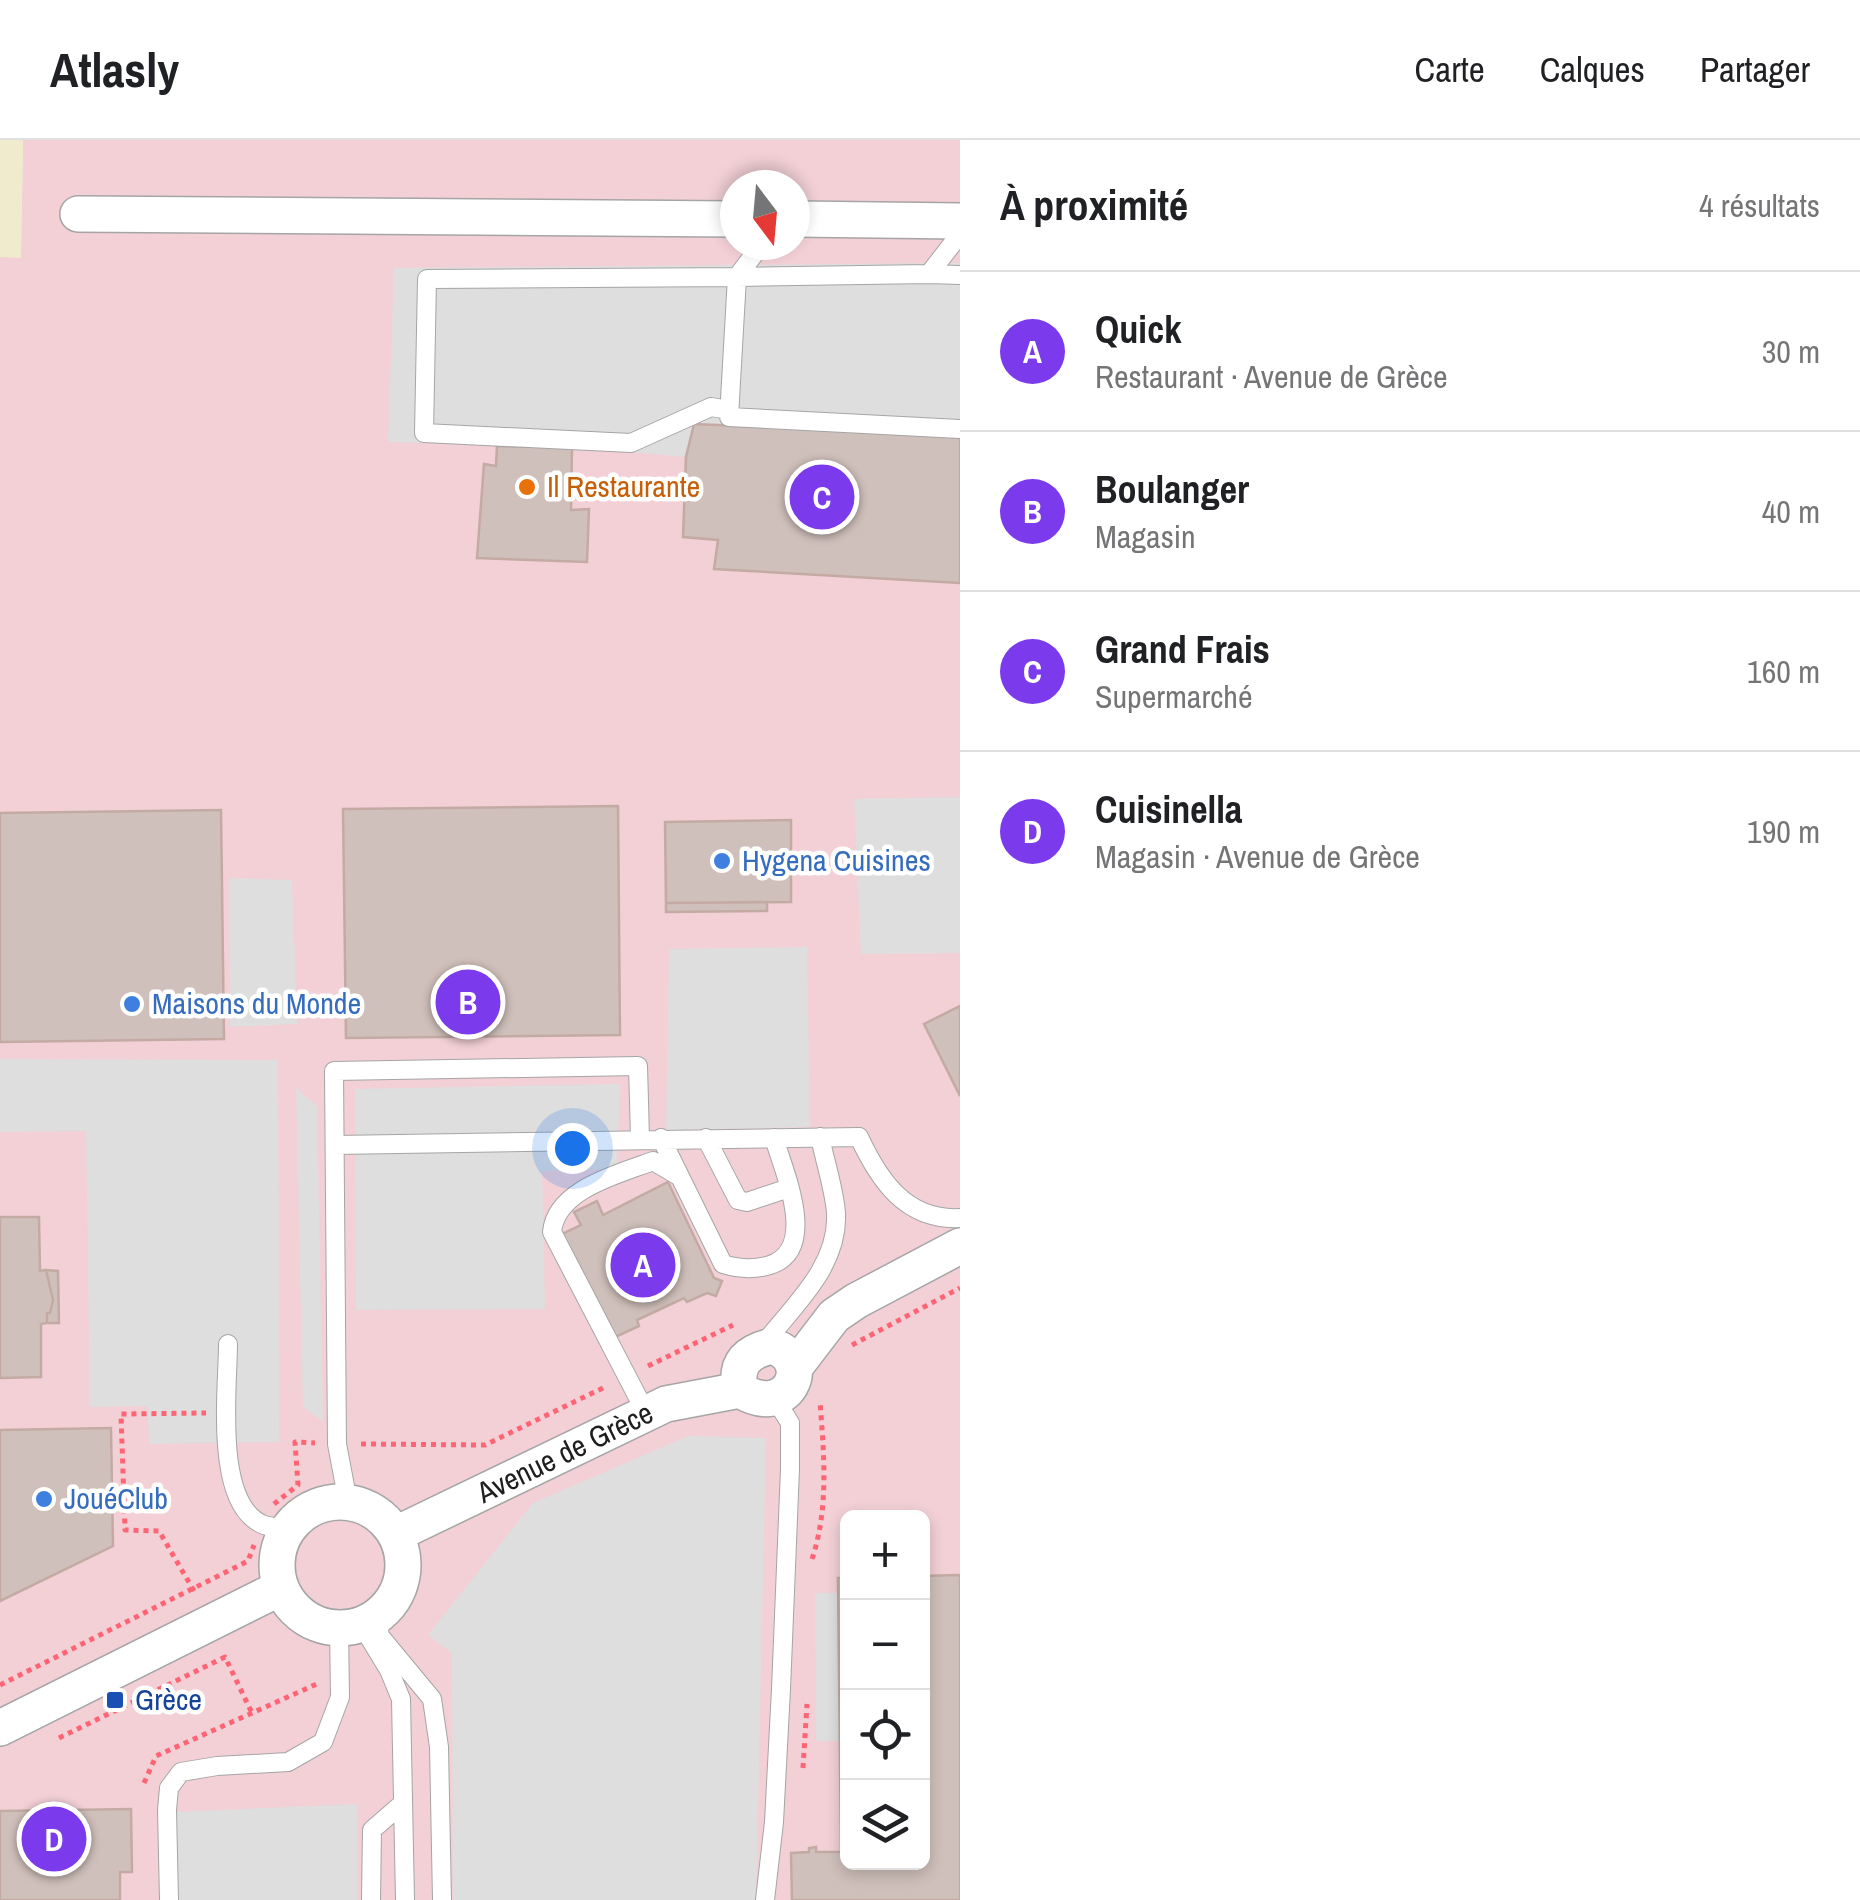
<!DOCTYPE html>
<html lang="fr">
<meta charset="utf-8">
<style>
body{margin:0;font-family:"Archivo Narrow",sans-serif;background:#f2f2f2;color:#202124}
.controls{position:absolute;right:30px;bottom:30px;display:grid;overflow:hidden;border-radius:15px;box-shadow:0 5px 15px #0003}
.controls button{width:90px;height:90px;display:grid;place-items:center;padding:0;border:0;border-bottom:2px solid #e0e0e0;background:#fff;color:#202124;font:50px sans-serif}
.compass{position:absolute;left:720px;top:30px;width:90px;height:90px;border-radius:50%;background:#fff;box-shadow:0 5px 15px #0003;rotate:164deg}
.you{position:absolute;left:572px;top:1008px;width:35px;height:35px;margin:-25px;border:8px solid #fff;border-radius:50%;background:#1a73e8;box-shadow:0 0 0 15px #1a73e833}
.badge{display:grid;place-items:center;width:65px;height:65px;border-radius:50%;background:#7c3aed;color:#fff;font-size:32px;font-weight:700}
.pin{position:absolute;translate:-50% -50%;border:5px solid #fff;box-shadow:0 2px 10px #0006}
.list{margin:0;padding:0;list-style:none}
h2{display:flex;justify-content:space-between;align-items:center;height:130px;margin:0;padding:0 40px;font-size:42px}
h2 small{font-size:32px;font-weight:400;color:#757577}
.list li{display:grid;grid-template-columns:65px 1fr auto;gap:30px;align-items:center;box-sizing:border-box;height:160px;padding:0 40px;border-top:2px solid #e0e0e0}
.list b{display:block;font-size:38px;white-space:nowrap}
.list p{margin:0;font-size:32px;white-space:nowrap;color:#757577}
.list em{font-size:32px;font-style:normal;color:#757577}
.icon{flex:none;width:55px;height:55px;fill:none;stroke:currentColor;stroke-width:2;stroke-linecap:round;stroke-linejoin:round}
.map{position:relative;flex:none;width:960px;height:1760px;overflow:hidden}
header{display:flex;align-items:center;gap:60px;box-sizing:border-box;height:140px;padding:0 50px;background:#fff;border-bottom:2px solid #e0e0e0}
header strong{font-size:48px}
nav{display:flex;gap:55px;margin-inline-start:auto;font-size:35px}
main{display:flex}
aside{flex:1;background:#fff}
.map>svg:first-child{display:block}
</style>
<header>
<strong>Atlasly</strong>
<nav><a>Carte</a><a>Calques</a><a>Partager</a></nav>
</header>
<main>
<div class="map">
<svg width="960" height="1760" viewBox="0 0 960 1760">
<rect width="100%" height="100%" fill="#f0e8e2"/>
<!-- commercial -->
<path fill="#f2d0d6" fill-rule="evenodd" d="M23 0H960V1760H0V117H21ZM735 45H795V105H735ZM848 1378H922V1722H848Z"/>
<!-- farmland -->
<path fill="#f0ebcc" d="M0 0H23L21 118 0 117Z"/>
<!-- parking -->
<path fill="#dedede" d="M960 123V295L694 284 686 317 572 307 388 302 394 128Z
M960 657V813L861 814 854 659Z
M230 738 292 740 297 884 230 887Z
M807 807 810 987 666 990 669 809Z
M0 919 278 920 279 1302 149 1304 148 1266 90 1267 86 991 0 992Z
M620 944 617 1029 542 1031 545 1169 356 1170 355 949Z
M296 948 317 966 323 1281 303 1267Z
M688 1296 766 1298 756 1760H453L452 1513 428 1495 533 1363Z
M815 1453H838L840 1601H816Z
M357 1664V1760H179L176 1672Z"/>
<!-- building -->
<path fill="#d0c0bb" stroke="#c3aba4" stroke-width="2.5" d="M694 284 960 295V443L714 429 718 400 683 397 686 317Z
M497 306 572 307 571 370 589 369 587 422 477 418 484 324 496 326Z
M618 666 620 895 346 898 343 669Z
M221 670 224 899 0 902V673Z
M791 680V762L666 763 665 682Z
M767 762V771L666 772V763Z
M960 866V956L924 884Z
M668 1042 714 1138 722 1141 716 1156 707 1153 687 1162 684 1158 637 1180 639 1186 613 1198 562 1094 581 1085 574 1072 597 1061 603 1075Z
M0 1077H39L40 1131 46 1130 53 1160 50 1173H47V1183L41 1184V1237L0 1238Z
M46 1130 58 1131 59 1183H47V1173H50L53 1160Z
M111 1288 113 1406 0 1461V1290Z
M960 1435V1760H792L791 1713 809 1712V1708L816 1707V1712H841L838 1438H848V1722H922V1436Z
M131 1669 132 1732H120V1760H0V1671Z"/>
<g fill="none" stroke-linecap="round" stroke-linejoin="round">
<!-- service casing -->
<g stroke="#a5a5a5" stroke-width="20">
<path id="service" d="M960 94 929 134 737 137 729 277 960 289
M929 134 960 135
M729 270 711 267 631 303 424 293 427 139 737 137 761 105
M661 998 723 1124C739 1129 754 1130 770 1125 819 1109 784 1032 774 998
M706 998 738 1060 747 1062 789 1048
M335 1005 859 997C879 1040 906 1081 960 1078
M228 1204C228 1248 213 1365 264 1385 271 1387 280 1388 287 1389
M762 1206C792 1167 839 1127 836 1073 834 1048 825 1022 820 997
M646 1273 552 1092C556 1049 619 1034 653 1021L680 1037
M348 1362 337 1304 334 931 638 926 640 998
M380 1474 379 1495 432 1559 439 1607 442 1760
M361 1484 389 1530 401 1559 405 1760
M169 1760 167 1670 169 1648 181 1632 217 1626 288 1622 323 1602 340 1557 339 1488
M371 1760 372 1690 403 1663
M765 1760 774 1682 781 1549 790 1329V1283L775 1259"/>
</g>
<!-- minor casing -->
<g stroke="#a5a5a5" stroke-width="38">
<path id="minor" d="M78 74 735 79
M795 79 960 81
M772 1206C816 1220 789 1281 740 1250 735 1224 746 1212 772 1206Z
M795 1227 834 1176 856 1161 960 1106
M277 1425a63 63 0 1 1 126 0a63 63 0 1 1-126 0Z
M396 1394 666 1264 740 1250
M0 1588 280 1448"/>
</g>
<!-- path -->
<path stroke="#ff6475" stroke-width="5" stroke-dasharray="5 5" stroke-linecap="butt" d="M852 1205 960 1148
M648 1226 733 1185
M361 1304 485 1305 607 1246
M274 1364 298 1345 295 1302 315 1303
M812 1419C829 1368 824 1315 820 1262
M194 1451 159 1391 125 1390 121 1274 206 1273
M0 1545 248 1421 254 1405
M59 1598 225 1517 252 1573
M803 1628 807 1564
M144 1643 156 1616 319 1543"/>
<!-- service -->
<use href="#service" stroke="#fff" stroke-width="18"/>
<!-- minor -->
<use href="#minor" stroke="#fff" stroke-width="35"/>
</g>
<!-- markers -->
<circle fill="#e8710a" stroke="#fff" stroke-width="4" cx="527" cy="347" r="10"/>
<g fill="#3f7fe0" stroke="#fff" stroke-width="4">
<circle cx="722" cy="721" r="10"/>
<circle cx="132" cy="864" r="10"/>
<circle cx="44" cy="1359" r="10"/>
</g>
<rect fill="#1a4fb4" stroke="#fff" stroke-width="4" x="105" y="1550" width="20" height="20" rx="5"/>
<g text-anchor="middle" stroke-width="9" stroke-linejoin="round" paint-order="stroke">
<!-- food labels -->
<g font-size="30" fill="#c56008" stroke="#fff" text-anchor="start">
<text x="547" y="357">Il Restaurante</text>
</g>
<!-- shop labels -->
<g font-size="30" fill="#366cbe" stroke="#fff" text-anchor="start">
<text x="742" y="731">Hygena Cuisines</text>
<text x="152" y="874">Maisons du Monde</text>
<text x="64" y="1369">JouéClub</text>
</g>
<!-- street labels -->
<g font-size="30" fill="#1e1e1e" stroke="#fff">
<text transform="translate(565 1313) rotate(-26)" y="10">Avenue de Grèce</text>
</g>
<!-- transit labels -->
<g font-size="30" fill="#164399" stroke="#fff" text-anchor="start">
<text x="135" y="1570">Grèce</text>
</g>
</g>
</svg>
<div class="controls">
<button>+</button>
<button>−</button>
<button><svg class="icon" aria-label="locate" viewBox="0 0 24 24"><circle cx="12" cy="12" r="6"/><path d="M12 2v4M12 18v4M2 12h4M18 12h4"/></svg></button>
<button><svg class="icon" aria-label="layers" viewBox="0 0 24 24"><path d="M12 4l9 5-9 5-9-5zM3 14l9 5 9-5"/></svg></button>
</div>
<svg class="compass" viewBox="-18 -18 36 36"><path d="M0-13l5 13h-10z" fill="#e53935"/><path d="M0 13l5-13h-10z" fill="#757577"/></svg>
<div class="you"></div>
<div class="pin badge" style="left:643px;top:1125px">A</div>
<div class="pin badge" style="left:468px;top:862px">B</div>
<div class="pin badge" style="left:822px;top:357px">C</div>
<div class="pin badge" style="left:54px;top:1699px">D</div>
</div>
<aside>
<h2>À proximité<small>4 résultats</small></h2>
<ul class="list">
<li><span class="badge">A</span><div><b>Quick</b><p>Restaurant · Avenue de Grèce</p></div><em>30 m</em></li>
<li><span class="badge">B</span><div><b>Boulanger</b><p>Magasin</p></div><em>40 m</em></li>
<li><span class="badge">C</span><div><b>Grand Frais</b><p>Supermarché</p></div><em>160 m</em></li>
<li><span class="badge">D</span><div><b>Cuisinella</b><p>Magasin · Avenue de Grèce</p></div><em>190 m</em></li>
</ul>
</aside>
</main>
